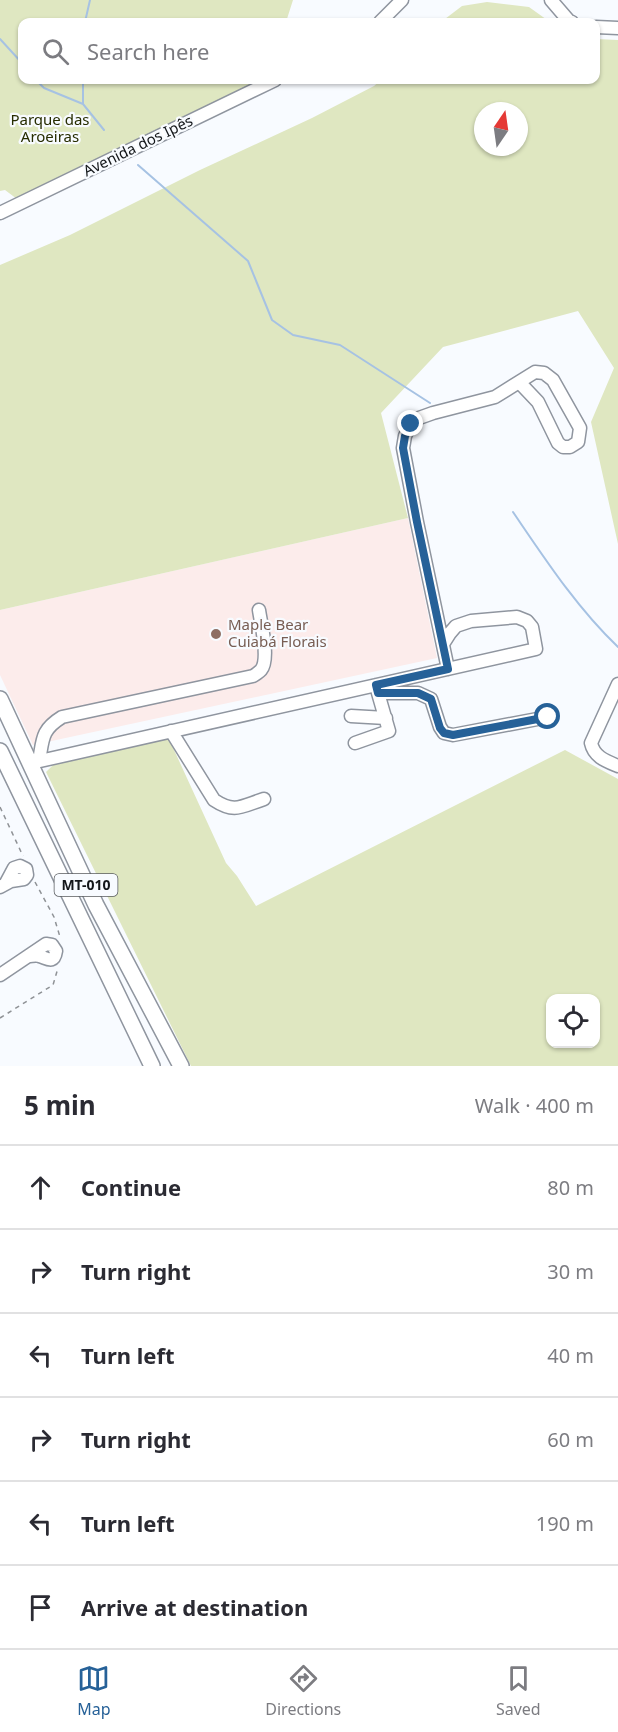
<!DOCTYPE html>
<meta charset="utf-8">
<style>
body{margin:0;font-family:"Noto Sans",sans-serif;background:#f2f2f3;color:#2b2b33}
.controls{position:absolute;right:18px;bottom:18px;display:grid;overflow:hidden;border-radius:12px;box-shadow:0 2px 4px #0004}
.controls button{width:54px;height:54px;display:grid;place-items:center;padding:0;border:0;border-bottom:2px solid #e1e1e2;background:#fff;color:#2b2b33;font:30px sans-serif}
.compass{position:absolute;left:474px;top:102px;width:54px;height:54px;border-radius:50%;background:#fff;box-shadow:0 2px 4px #0004;rotate:13deg}
.stop{position:absolute;width:18px;height:18px;margin:-14px;border:4px solid #266198;border-radius:50%;background:#fff}
.stop.end{background:#266198;border-color:#fff;box-shadow:0 2px 6px #0008}
.list{margin:0;padding:0;list-style:none}
h2{display:flex;justify-content:space-between;align-items:center;height:78px;margin:0;padding:0 24px;font-size:26px}
h2 small{font-size:20px;font-weight:400;color:#7c7c81}
.list li{display:grid;grid-template-columns:39px 1fr auto;gap:18px;align-items:center;box-sizing:border-box;height:84px;padding:0 24px;border-top:2px solid #e1e1e2}
.list b{display:block;font-size:22px;white-space:nowrap}
.list em{font-size:20px;font-style:normal;color:#7c7c81}
.icon{flex:none;width:33px;height:33px;fill:none;stroke:currentColor;stroke-width:2;stroke-linecap:round;stroke-linejoin:round}
.map{position:relative;flex:none;width:618px;height:1066px;overflow:hidden}
.search{position:absolute;background:#fff;box-shadow:0 2px 4px #0004;left:18px;right:18px;top:18px;height:66px;display:flex;align-items:center;gap:15px;box-sizing:border-box;padding:0 21px;border-radius:12px;color:#7c7c81;font-size:22px}
.sheet{height:582px;background:#fff}
nav{display:flex;justify-content:space-around;align-items:center;box-sizing:border-box;height:84px;border-top:2px solid #e1e1e2;background:#fff;font-size:16px;color:#7c7c81}
nav a{display:grid;justify-items:center;gap:3px}
nav .on{color:#266198}
.map>svg:first-child{display:block}
</style>
<div class="map">
<svg width="618" height="1066" viewBox="0 0 618 1066">
<rect width="100%" height="100%" fill="#f8fbff"/>
<!-- education -->
<path fill="#fceceb" d="M408 518 437 658 33 745 0 675V610Z"/>
<!-- green -->
<path fill="#dfe7c1" fill-rule="evenodd" d="M0 0H293L286 22H22V80H264L17 199 5 190 0 191Z
M487 2 529 7 550 22H441L462 6Z
M596 39 618 40V544L591 422 614 368 578 311 443 347 381 413 408 518 0 610V265L70 235 200 170 312 118 374 86 381 80H596ZM483 111H519V147H483Z
M165 737 169 739 226 863 237 876 256 906 565 750 618 779V1066H191L46 772 56 762ZM550 999H596V1044H550Z"/>
<g fill="none" stroke-linecap="round" stroke-linejoin="round">
<!-- stream -->
<path stroke="#a6c2e3" stroke-width="2" d="M85 22 90 0
M0 39 22 63
M36 80 44 88 83 104 104 130
M83 80V104
M138 165 248 261 272 320 293 335 340 345 430 403
M513 512C545 559 577 608 618 647"/>
<!-- minor casing -->
<g stroke="#8f959f" stroke-width="15">
<path id="minor" d="M551 0 569 21 572 22
M380 22 402 0
M596 27 618 28
M0 213 275 80
M448 669 417 522 403 448 405 436 411 424 419 418 433 413 495 397 535 372 544 373 553 380 580 428 578 442 570 447H563L558 443 538 402 519 382
M618 684 591 743C594 757 606 761 618 766
M376 685 378 693H418L431 699 440 727 444 733 453 735 548 717
M351 716 386 718
M171 731 214 800C235 814 242 806 264 799
M355 743 389 731 378 693
M39 761C43 739 41 730 62 717L253 676C254 676 260 671 261 670 270 659 261 624 259 610
M31 763 536 649 532 627 527 621 517 617 471 621 456 626 450 633 443 644
M0 887 11 881 24 879 27 875 26 869 20 866 14 868 6 883
M0 975 46 944 52 945 56 951C54 965 47 958 39 956 36 955 32 956 29 956"/>
</g>
<!-- major casing -->
<g stroke="#8f959f" stroke-width="18">
<path id="major" d="M0 699 96 905 181 1066
M0 751 152 1066"/>
</g>
<!-- path -->
<path stroke="#8f9296" stroke-width="1.5" stroke-dasharray="4.5 4.5" stroke-linecap="butt" d="M0 807 23 856
M35 882 54 917 60 937
M0 1018 53 985 58 968"/>
<!-- minor -->
<use href="#minor" stroke="#fff" stroke-width="12"/>
<!-- major -->
<use href="#major" stroke="#fff" stroke-width="15"/>
</g>
<g fill="none" stroke-linecap="round" stroke-linejoin="round">
<!-- route -->
<path stroke="#266198" stroke-width="8" d="M411 424 405 436 403 448 417 522 448 669 376 685 378 693H418L431 699 440 728 444 733 453 735 548 717"/>
</g>
<!-- markers -->
<circle fill="#8d6e63" stroke="#f8fbff" stroke-width="2" cx="216" cy="634" r="6"/>
<g text-anchor="middle" stroke-width="4.5" stroke-linejoin="round" paint-order="stroke">
<!-- shield labels -->
<rect fill="#f8fbff" stroke="#585b5e" stroke-width="1.5" x="54.5" y="874" width="63" height="22" rx="4.5"/>
<g font-size="14" font-weight="bold" fill="#131619">
<text x="86" y="890">MT-010</text>
</g>
<!-- park labels -->
<g font-size="15" fill="#272d00" stroke="#f8fbff">
<text x="50" y="125">Parque das<tspan x="50" dy="17">Aroeiras</tspan></text>
</g>
<!-- street labels -->
<g font-size="15" fill="#131619" stroke="#f8fbff">
<text transform="translate(138 146) rotate(-26)" y="5">Avenida dos Ipês</text>
</g>
<!-- education labels -->
<g font-size="15" fill="#785e54" stroke="#f8fbff" text-anchor="start">
<text x="228" y="630">Maple Bear<tspan x="228" dy="17">Cuiabá Florais</tspan></text>
</g>
</g>
</svg>
<div class="controls">
<button><svg class="icon" aria-label="locate" viewBox="0 0 24 24"><circle cx="12" cy="12" r="6"/><path d="M12 2v4M12 18v4M2 12h4M18 12h4"/></svg></button>
</div>
<svg class="compass" viewBox="-18 -18 36 36"><path d="M0-13l5 13h-10z" fill="#e53935"/><path d="M0 13l5-13h-10z" fill="#7c7c81"/></svg>
<div class="stop" style="left:548px;top:717px"></div>
<div class="stop end" style="left:411px;top:424px"></div>
<div class="search"><svg class="icon" aria-label="search" viewBox="0 0 24 24"><circle cx="10" cy="10" r="6"/><path d="M15 15l6 6"/></svg>Search here</div>
</div>
<section class="sheet">
<h2>5 min<small>Walk · 400 m</small></h2>
<ul class="list">
<li><svg class="icon" aria-label="ahead" viewBox="0 0 24 24"><path d="M12 20V5M6 11l6-6 6 6"/></svg><div><b>Continue</b></div><em>80 m</em></li>
<li><svg class="icon" aria-label="right" viewBox="0 0 24 24"><path d="M7 20v-9h11M14 6l5 5-5 5"/></svg><div><b>Turn right</b></div><em>30 m</em></li>
<li><svg class="icon" aria-label="left" viewBox="0 0 24 24"><path d="M17 20v-9H6M10 6l-5 5 5 5"/></svg><div><b>Turn left</b></div><em>40 m</em></li>
<li><svg class="icon" aria-label="right" viewBox="0 0 24 24"><path d="M7 20v-9h11M14 6l5 5-5 5"/></svg><div><b>Turn right</b></div><em>60 m</em></li>
<li><svg class="icon" aria-label="left" viewBox="0 0 24 24"><path d="M17 20v-9H6M10 6l-5 5 5 5"/></svg><div><b>Turn left</b></div><em>190 m</em></li>
<li><svg class="icon" aria-label="arrive" viewBox="0 0 24 24"><path d="M6 21V4h12l-3 4 3 4H6"/></svg><div><b>Arrive at destination</b></div></li>
</ul>
</section>
<nav>
<a class="on"><svg class="icon" aria-label="map" viewBox="0 0 24 24"><path d="M3 6l6-2 6 2 6-2v14l-6 2-6-2-6 2zM9 4v14M15 6v14"/></svg>Map</a>
<a><svg class="icon" aria-label="directions" viewBox="0 0 24 24"><path d="M12 3l9 9-9 9-9-9zM9 14v-3h6M13 9l2 2-2 2"/></svg>Directions</a>
<a><svg class="icon" aria-label="saved" viewBox="0 0 24 24"><path d="M7 4h10v16l-5-4-5 4z"/></svg>Saved</a>
</nav>
